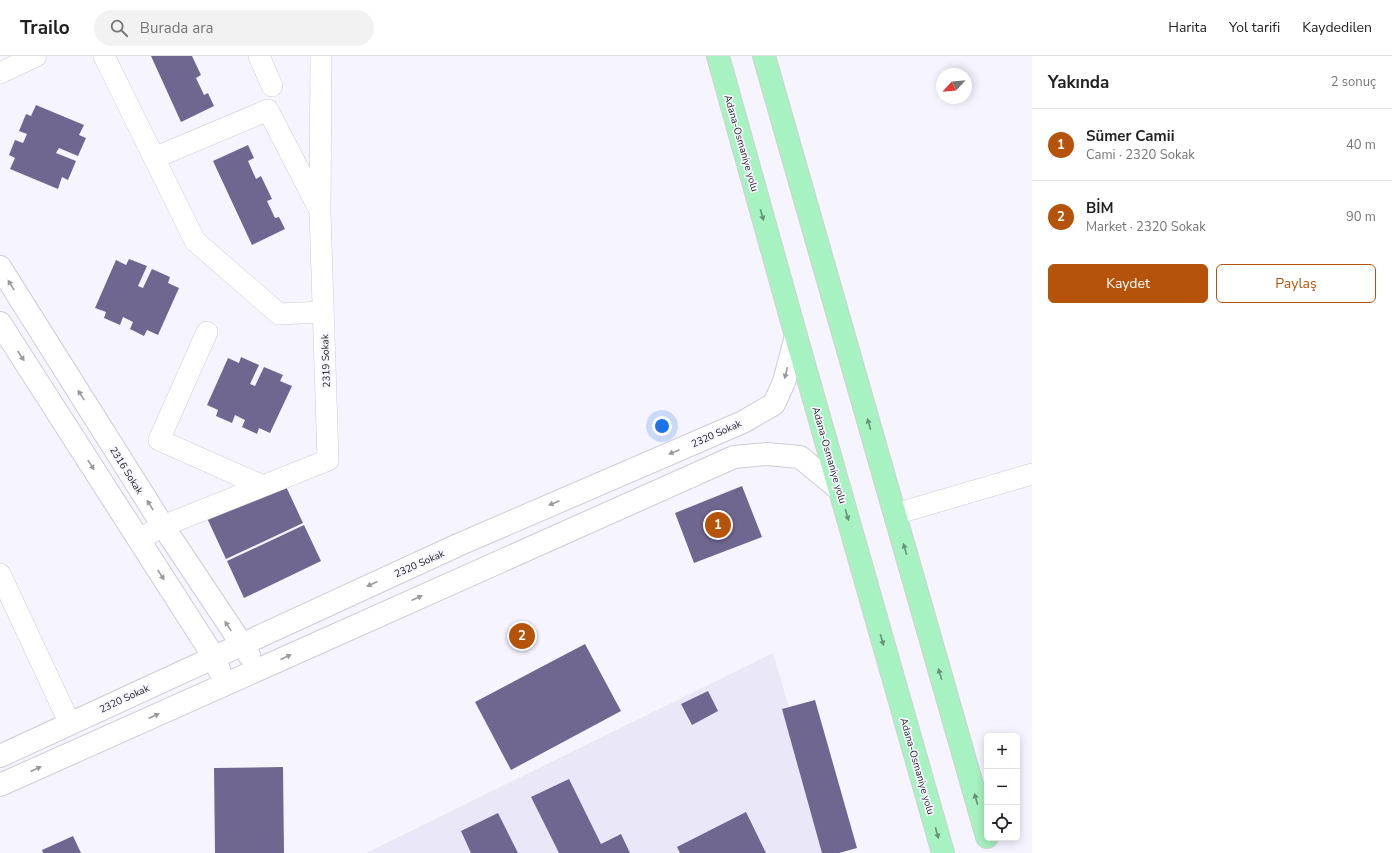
<!DOCTYPE html>
<html lang="tr">
<meta charset="utf-8">
<style>
body{margin:0;font-family:"Nunito Sans",sans-serif;background:#f2f2f2;color:#222}
.controls{position:absolute;right:12px;bottom:12px;display:grid;overflow:hidden;border-radius:6px;box-shadow:0 2px 10px #0003}
.controls button{width:36px;height:36px;display:grid;place-items:center;padding:0;border:0;border-bottom:1px solid #e0e0e0;background:#fff;color:#222;font:20px sans-serif}
.compass{position:absolute;left:936px;top:12px;width:36px;height:36px;border-radius:50%;background:#fff;box-shadow:0 2px 10px #0003;rotate:244deg}
.you{position:absolute;left:662px;top:370px;width:14px;height:14px;margin:-10px;border:3px solid #fff;border-radius:50%;background:#1a73e8;box-shadow:0 0 0 6px #1a73e833}
.badge{display:grid;place-items:center;width:26px;height:26px;border-radius:50%;background:#b45309;color:#fff;font-size:13px;font-weight:700}
.pin{position:absolute;translate:-50% -50%;border:2px solid #fff;box-shadow:0 1px 4px #0006}
.list{margin:0;padding:0;list-style:none}
h2{display:flex;justify-content:space-between;align-items:center;height:52px;margin:0;padding:0 16px;font-size:17px}
h2 small{font-size:13px;font-weight:400;color:#767676}
.list li{display:grid;grid-template-columns:26px 1fr auto;gap:12px;align-items:center;box-sizing:border-box;height:72px;padding:0 16px;border-top:1px solid #e0e0e0}
.list b{display:block;font-size:15px;white-space:nowrap}
.list p{margin:0;font-size:13px;white-space:nowrap;color:#767676}
.list em{font-size:13px;font-style:normal;color:#767676}
.actions{display:flex;gap:8px;padding:12px 16px}
.actions a{flex:1;padding:9px 0;border:1px solid #b45309;border-radius:6px;text-align:center;font-size:14px;color:#b45309}
.actions .main{background:#b45309;color:#fff}
.icon{flex:none;width:22px;height:22px;fill:none;stroke:currentColor;stroke-width:2;stroke-linecap:round;stroke-linejoin:round}
.map{position:relative;flex:none;width:1032px;height:797px;overflow:hidden}
header{display:flex;align-items:center;gap:24px;box-sizing:border-box;height:56px;padding:0 20px;background:#fff;border-bottom:1px solid #e0e0e0}
header strong{font-size:19px}
nav{display:flex;gap:22px;margin-inline-start:auto;font-size:14px}
.search{width:280px;height:36px;background:#f2f2f2;display:flex;align-items:center;gap:10px;box-sizing:border-box;padding:0 14px;border-radius:22px;color:#767676;font-size:15px}
main{display:flex}
aside{flex:1;background:#fff}
.map>svg:first-child{display:block}
</style>
<header>
<strong>Trailo</strong>
<div class="search"><svg class="icon" aria-label="search" viewBox="0 0 24 24"><circle cx="10" cy="10" r="6"/><path d="M15 15l6 6"/></svg>Burada ara</div>
<nav><a>Harita</a><a>Yol tarifi</a><a>Kaydedilen</a></nav>
</header>
<main>
<div class="map">
<svg width="1032" height="797" viewBox="0 0 1032 797">
<rect width="100%" height="100%" fill="#f6f4fe"/>
<!-- built -->
<path fill="#eae7f8" d="M773 597 832 797H366Z"/>
<!-- building -->
<path fill="#706791" d="M151 0H192L201 19 196 22 204 39 208 37 214 50 181 66Z
M36 49 84 69 79 79 86 82 78 100 59 92 56 97 76 105 68 124 62 121 58 133 10 113 15 102 9 99 15 84 23 87 27 78 19 75 26 58 31 60Z
M248 89 254 102 248 105 256 123 261 120 272 143 267 145 275 162 279 161 285 173 252 189 213 105Z
M129 203 147 210 138 230 143 232 152 213 170 221 168 227 179 232 158 279 147 274 144 280 130 273 133 266 123 261 120 269 104 262 106 256 95 252 116 204 126 209Z
M241 301 259 309 250 328 255 330 264 311 283 319 280 325 292 330 270 377 259 372 257 378 242 371 245 364 235 359 232 367 216 360 218 354 207 349 228 302 239 307Z
M283 424 303 467 226 503 206 460Z
M742 430 762 481 694 507 675 457Z
M304 469 321 505 244 542 227 505Z
M585 588 621 655 511 714 475 646Z
M708 635 718 655 692 669 681 648Z
M815 644 857 792 839 797H822L782 653Z
M283 711 284 797H215L214 712Z
M569 723 601 788 621 778 630 797H559L531 741Z
M746 756 766 797H680L677 791Z
M498 757 518 797H471L461 775Z
M73 780 81 797H43L42 794Z"/>
<g fill="none" stroke-linecap="round" stroke-linejoin="round">
<!-- minor casing -->
<g stroke="#ceccd6" stroke-width="22">
<path id="minor" d="M104 0 195 185 279 258 323 256
M259 0 272 30
M0 17 36 0
M154 102 268 54 318 151
M207 276 159 384 263 430
M895 458 1032 418
M139 483 163 470 328 404 320 155 321 0
M0 518 70 668"/>
</g>
<!-- tertiary casing -->
<g stroke="#ceccd6" stroke-width="24">
<path id="tertiary" d="M0 211 163 470 249 599
M0 267 214 601 219 614
M0 700 458 489 743 366 774 348 784 326 796 280
M0 729 734 401 767 398 800 401 840 434"/>
</g>
<!-- trunk casing -->
<g stroke="#d2d2d3" stroke-width="24">
<path id="trunk" d="M718 0 796 280 943 797
M764 0 987 781"/>
</g>
<!-- minor -->
<use href="#minor" stroke="#fff" stroke-width="21"/>
<!-- tertiary -->
<use href="#tertiary" stroke="#fff" stroke-width="22"/>
<!-- trunk -->
<use href="#trunk" stroke="#a6f2c0" stroke-width="22"/>
</g>
<!-- one-way arrows -->
<defs><path id="oneway-solid" d="M-6-.8H1V-3.2L6.5 0L1 3.2V.8H-6Z"/></defs>
<g fill="#699379">
<use href="#oneway-solid" transform="translate(762 159) rotate(74)"/>
<use href="#oneway-solid" transform="translate(869 368) rotate(-106)"/>
<use href="#oneway-solid" transform="translate(847 459) rotate(74)"/>
<use href="#oneway-solid" transform="translate(905 493) rotate(-106)"/>
<use href="#oneway-solid" transform="translate(882 584) rotate(74)"/>
<use href="#oneway-solid" transform="translate(940 618) rotate(-106)"/>
<use href="#oneway-solid" transform="translate(976 743) rotate(-106)"/>
<use href="#oneway-solid" transform="translate(937 777) rotate(74)"/>
</g>
<g fill="#9a9a9c">
<use href="#oneway-solid" transform="translate(11 229) rotate(-122)"/>
<use href="#oneway-solid" transform="translate(21 300) rotate(57)"/>
<use href="#oneway-solid" transform="translate(786 317) rotate(104)"/>
<use href="#oneway-solid" transform="translate(81 339) rotate(-122)"/>
<use href="#oneway-solid" transform="translate(674 396) rotate(157)"/>
<use href="#oneway-solid" transform="translate(91 409) rotate(57)"/>
<use href="#oneway-solid" transform="translate(554 447) rotate(157)"/>
<use href="#oneway-solid" transform="translate(150 449) rotate(-122)"/>
<use href="#oneway-solid" transform="translate(161 519) rotate(57)"/>
<use href="#oneway-solid" transform="translate(372 528) rotate(156)"/>
<use href="#oneway-solid" transform="translate(417 542) rotate(-24)"/>
<use href="#oneway-solid" transform="translate(228 570) rotate(-123)"/>
<use href="#oneway-solid" transform="translate(286 601) rotate(-24)"/>
<use href="#oneway-solid" transform="translate(154 660) rotate(-24)"/>
<use href="#oneway-solid" transform="translate(36 713) rotate(-24)"/>
</g>
<g text-anchor="middle" stroke-width="3.5" stroke-linejoin="round" paint-order="stroke">
<!-- street labels -->
<g font-size="10" fill="#1f1f22" stroke="#f6f4fe">
<text transform="translate(742 87) rotate(74)" y="4">Adana-Osmaniye yolu</text>
<text transform="translate(325 305) rotate(-92)" y="4">2319 Sokak</text>
<text transform="translate(716 377) rotate(-24)" y="4">2320 Sokak</text>
<text transform="translate(830 399) rotate(74)" y="4">Adana-Osmaniye yolu</text>
<text transform="translate(127 414) rotate(58)" y="4">2316 Sokak</text>
<text transform="translate(419 507) rotate(-24)" y="4">2320 Sokak</text>
<text transform="translate(124 642) rotate(-25)" y="4">2320 Sokak</text>
<text transform="translate(918 710) rotate(74)" y="4">Adana-Osmaniye yolu</text>
</g>
</g>
</svg>
<div class="controls">
<button>+</button>
<button>−</button>
<button><svg class="icon" aria-label="locate" viewBox="0 0 24 24"><circle cx="12" cy="12" r="6"/><path d="M12 2v4M12 18v4M2 12h4M18 12h4"/></svg></button>
</div>
<svg class="compass" viewBox="-18 -18 36 36"><path d="M0-13l5 13h-10z" fill="#e53935"/><path d="M0 13l5-13h-10z" fill="#767676"/></svg>
<div class="you"></div>
<div class="pin badge" style="left:718px;top:469px">1</div>
<div class="pin badge" style="left:522px;top:580px">2</div>
</div>
<aside>
<h2>Yakında<small>2 sonuç</small></h2>
<ul class="list">
<li><span class="badge">1</span><div><b>Sümer Camii</b><p>Cami · 2320 Sokak</p></div><em>40 m</em></li>
<li><span class="badge">2</span><div><b>BİM</b><p>Market · 2320 Sokak</p></div><em>90 m</em></li>
</ul>
<div class="actions"><a class="main">Kaydet</a><a>Paylaş</a></div>
</aside>
</main>
